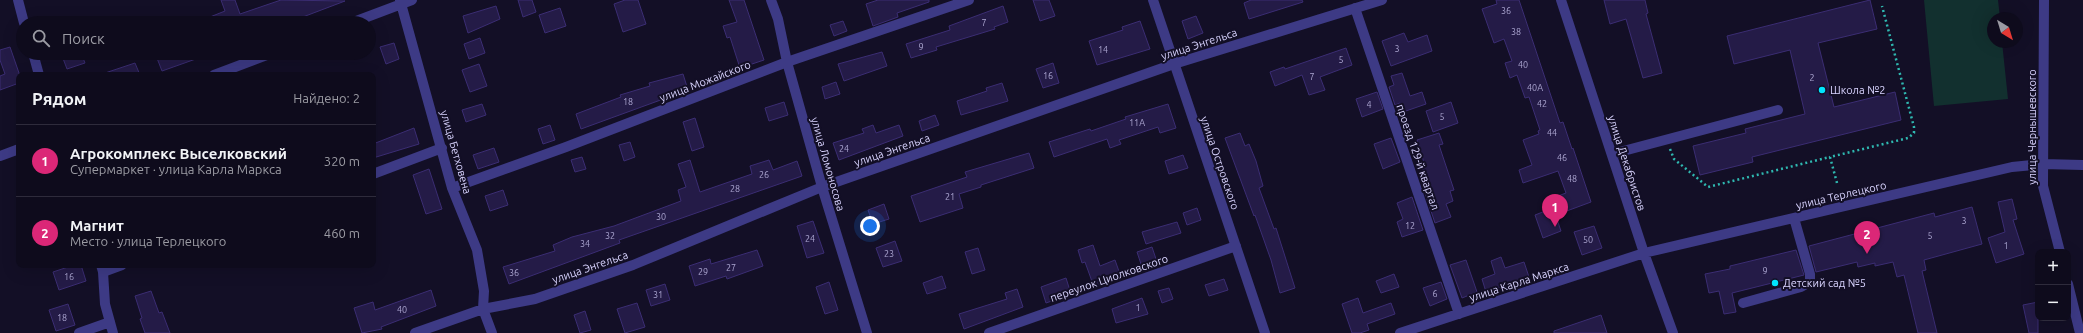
<!DOCTYPE html>
<html lang="ru">
<meta charset="utf-8">
<style>
body{margin:0;font-family:Ubuntu,sans-serif;background:#1c1929;color:#f1f3f6}
.controls{position:absolute;right:12px;bottom:12px;display:grid;overflow:hidden;border-radius:8px;box-shadow:0 4px 16px #0002}
.controls button{width:36px;height:36px;display:grid;place-items:center;padding:0;border:0;border-bottom:1px solid #2e2b3b;background:#0e0b1c;color:#f1f3f6;font:20px sans-serif}
.compass{position:absolute;left:1987px;top:12px;width:36px;height:36px;border-radius:50%;background:#0e0b1c;box-shadow:0 4px 16px #0002;rotate:142deg}
.you{position:absolute;left:870px;top:226px;width:14px;height:14px;margin:-10px;border:3px solid #fff;border-radius:50%;background:#1a73e8;box-shadow:0 0 0 6px #1a73e833}
.badge{display:grid;place-items:center;width:26px;height:26px;border-radius:50%;background:#db2777;color:#fff;font-size:13px;font-weight:700}
.pin{position:absolute;translate:-50% -33px;filter:drop-shadow(0 1px 2px #0008)}
.pin::after{content:'';position:absolute;top:21px;width:14px;height:12px;background:inherit;clip-path:polygon(0 0,100% 0,50% 100%)}
.list{margin:0;padding:0;list-style:none}
h2{display:flex;justify-content:space-between;align-items:center;height:52px;margin:0;padding:0 16px;font-size:17px}
h2 small{font-size:13px;font-weight:400;color:#9b9ba3}
.list li{display:grid;grid-template-columns:26px 1fr auto;gap:12px;align-items:center;box-sizing:border-box;height:72px;padding:0 16px;border-top:1px solid #2e2b3b}
.list b{display:block;font-size:15px;white-space:nowrap}
.list p{margin:0;font-size:13px;white-space:nowrap;color:#9b9ba3}
.list em{font-size:13px;font-style:normal;color:#9b9ba3}
.icon{flex:none;width:22px;height:22px;fill:none;stroke:currentColor;stroke-width:2;stroke-linecap:round;stroke-linejoin:round}
.map{position:relative;flex:none;width:2083px;height:333px;overflow:hidden}
.search{position:absolute;background:#0e0b1c;box-shadow:0 4px 16px #0002;left:16px;top:16px;width:360px;height:44px;display:flex;align-items:center;gap:10px;box-sizing:border-box;padding:0 14px;border-radius:22px;color:#9b9ba3;font-size:15px}
.panel{position:absolute;background:#0e0b1c;box-shadow:0 4px 16px #0002;left:16px;top:72px;width:360px;height:196px;border-radius:8px}
.map>svg:first-child{display:block}
</style>
<div class="map">
<svg width="2083" height="333" viewBox="0 0 2083 333">
<rect width="100%" height="100%" fill="#130f26"/>
<!-- green -->
<path fill="#12302f" d="M1924 0H1998L2000 18H1993V42H2002L2008 99 1934 106Z"/>
<!-- building -->
<path fill="#241b47" stroke="#3b2d73" d="M221 0H235L240 14 281 0 345 1 287 23H195L225 11Z
M518 0H532L536 12 523 17Z
M625 0H638L646 24 623 32 614 4Z
M729 0H744L764 60 740 68 730 37 727 38 723 26 737 22Z
M878 0H929V2L897 13 898 17 873 26 866 4Z
M1033 0H1049L1055 16 1040 21Z
M1251 0H1302L1303 2 1249 19 1244 3Z
M1496 0H1519L1560 123 1563 122 1572 149 1573 148 1591 202 1564 212 1558 196 1566 193 1558 171 1523 183 1519 170 1532 165 1523 140 1539 134 1538 131 1540 130 1529 97 1525 98 1517 75 1510 78 1505 63 1512 61 1504 39 1494 43 1482 9 1497 4Z
M1604 0H1645L1648 13 1646 14 1662 73 1643 78 1626 19 1610 24Z
M1870 0 1877 29 1818 43 1834 107 1895 92 1901 120 1752 157 1753 162 1700 175 1693 146 1746 133 1745 129 1805 114 1790 50 1734 64 1727 36Z
M496 6 500 19 468 33 463 16Z
M1003 6 1008 22 994 27 995 29 936 47 937 50 911 58 906 44 950 30 949 26Z
M560 8 566 26 545 33 539 15Z
M1196 16 1203 33 1188 39 1182 21Z
M843 21 847 31 834 36 830 25Z
M1140 21 1150 49 1097 65 1089 41 1123 30 1122 27Z
M1404 33 1408 42 1427 35 1432 51 1391 66 1382 41Z
M480 38 485 53 469 59 464 44Z
M394 43 399 59 386 64 380 47Z
M10 47 19 73V83L0 90V76L5 74 0 60V50Z
M1346 48 1352 65 1320 77 1325 90 1309 95 1302 75 1275 86 1270 72 1284 67 1285 69Z
M882 52 887 66 844 81 838 64Z
M61 53H81L85 63 67 69Z
M155 53H207V55L162 71Z
M135 63 140 75H105V73Z
M1053 63 1059 83 1043 88 1036 69Z
M479 64 487 86 470 92 462 70Z
M1402 73 1410 96 1422 92 1426 104 1403 112 1400 103 1395 105 1389 87 1394 85 1391 76Z
M683 74 688 90 581 129 576 114 621 97 620 95 650 86 649 83Z
M836 82 840 94 825 99 822 87Z
M1002 83 1008 101 961 115 957 101 987 91 986 88Z
M1377 92 1383 109 1362 117 1356 99Z
M784 102 788 115 769 121 765 108Z
M1451 102 1458 123 1433 132 1426 111Z
M482 104 486 115 466 122 462 110Z
M1168 104 1176 128 1160 133 1158 127 1119 140 1121 144 1110 148 1107 139 1054 157 1049 142 1090 129 1091 131 1126 119 1125 117Z
M935 115 939 125 922 131 919 121Z
M695 118 704 147 692 151 683 122Z
M550 125 555 140 543 144 538 129Z
M873 125 876 133 899 125 903 136 839 160 833 143 864 133 862 129Z
M414 128 419 144 373 158V144Z
M1240 133 1245 146 1249 144 1256 161 1263 186 1259 188 1274 229 1276 228 1295 288 1280 293 1271 260 1255 215 1254 216 1225 138Z
M1439 133 1443 144 1439 145 1454 190 1450 191 1453 201 1446 204 1451 217 1435 223 1425 193 1431 191 1422 167 1425 166 1417 140Z
M1391 138 1400 162 1383 169 1374 144Z
M630 142 635 157 624 161 619 145Z
M494 148 499 162 478 169 473 155Z
M1029 153 1034 168 981 185V187L959 194 963 208 920 222 911 196 967 177 965 172Z
M1183 155 1188 168 1169 174 1165 161Z
M582 157 586 169 575 172 571 160Z
M690 160 700 192 752 174 750 166 769 160 773 170 797 161 802 176 619 240 620 243 509 284 503 267 555 251 553 245 572 237 614 226 681 201 678 190 686 187 678 164Z
M429 169 442 209 426 214 413 175Z
M503 190 508 205 490 211 485 196Z
M1412 197 1423 230 1402 237 1397 222 1403 219 1397 203Z
M2012 199 2017 219 2013 220 2024 254 1996 263 1988 238 2005 232 1998 202Z
M884 204 889 219 873 224 868 210Z
M1972 207 1982 244 1924 260 1926 270 1922 271 1937 333H1918L1904 275 1897 277 1893 262 1875 266V263L1858 267 1857 262 1816 272 1809 246 1934 213 1935 217Z
M1197 208 1201 220 1187 225 1183 213Z
M1553 208 1561 231 1543 238 1535 215Z
M813 221 824 253 807 258 797 226Z
M1177 222 1181 233 1146 244 1142 232Z
M1594 226 1602 248 1582 255 1574 232Z
M895 241 902 261 883 267 876 248Z
M1093 245 1100 266 1115 260 1121 277 1094 287 1085 262 1082 263 1078 250Z
M1152 247 1157 262 1142 267 1137 252Z
M978 248 985 270 972 274 965 252Z
M757 250 763 266 727 279 726 276 695 286 689 266 710 259 711 264Z
M1796 250 1804 275 1732 293 1736 312 1724 314 1719 291 1709 293 1705 274 1730 269V266Z
M1501 257 1505 268 1524 262 1529 277 1486 292 1482 279 1495 274 1491 261Z
M1466 260 1477 292 1462 298 1450 265Z
M74 265H81L86 281 59 290 53 272Z
M1394 274 1399 287 1381 293 1376 281Z
M942 276 946 288 927 294 923 283Z
M1066 278 1071 294 1046 303 1041 287Z
M1224 279 1228 290 1209 296 1205 285Z
M829 282 838 310 825 314 816 287Z
M1441 282 1447 299 1430 306 1423 288Z
M665 284 670 300 651 306 646 290Z
M1169 288 1173 299 1162 303 1158 291Z
M1017 289 1023 307 964 329 959 314 1007 299 1005 293Z
M431 290 436 306 381 327 382 329 362 333 354 308 373 302 375 310Z
M151 291 159 313 162 312 170 333H145L140 319 142 318 135 296Z
M1142 298 1148 314 1116 323 1112 309Z
M1358 298 1363 313 1391 303 1395 314 1367 324 1369 330 1360 333H1352L1342 304Z
M2038 302V333H2029L2023 305Z
M637 303 645 327 625 333 617 309Z
M68 304 75 325 56 331 49 310Z
M585 311 591 330 580 333 574 315Z
M1601 315 1607 333H1554V331Z"/>
<g fill="none" stroke-linecap="round" stroke-linejoin="round">
<!-- path -->
<path stroke="#2fb8b0" stroke-width="2.5" stroke-dasharray="2 3" stroke-linecap="butt" d="M1670 149 1674 159 1708 187 1830 157
M1837 183 1830 157 1908 138 1914 133V127L1882 6"/>
<!-- minor -->
<path stroke="#3d3a85" stroke-width="10" d="M18 0 24 23
M400 0 452 188 477 250 484 291 483 309 492 333
M771 0 778 19 787 62 822 187 867 333
M1153 0 1265 333
M1561 0 1644 253 1673 333
M2044 0 2043 186 2060 252
M1355 8 1459 314
M351 23 412 0
M33 53 39 75
M214 75 272 53
M1612 154 1778 110
M0 156 19 149
M373 174 442 148
M452 188 566 147 787 62 969 0
M101 265 103 272 105 304 113 333
M103 272 122 265
M2068 284 2080 333
M1743 303 1801 287 1810 282V274L1794 218
M79 333 110 322
M415 333 483 309 535 299 633 265 822 187 1174 64 1382 0
M989 333 1236 246
M1400 333 1644 253 2012 167 2043 164 2083 165"/>
</g>
<!-- markers -->
<g fill="#00e5ff" stroke="#130f26" stroke-width="1.5">
<circle cx="1822" cy="90" r="4"/>
<circle cx="1775" cy="283" r="4"/>
</g>
<g text-anchor="middle" stroke-width="4" stroke-linejoin="round" paint-order="stroke">
<!-- number labels -->
<g font-size="9" fill="#aca6d1">
<text x="1506" y="14">36</text>
<text x="984" y="26">7</text>
<text x="1516" y="35">38</text>
<text x="921" y="50">9</text>
<text x="1397" y="52">3</text>
<text x="1103" y="53">14</text>
<text x="1341" y="63">5</text>
<text x="1523" y="68">40</text>
<text x="1048" y="79">16</text>
<text x="1312" y="80">7</text>
<text x="1812" y="81">2</text>
<text x="1535" y="91">40А</text>
<text x="628" y="105">18</text>
<text x="1542" y="107">42</text>
<text x="1369" y="108">4</text>
<text x="1442" y="120">5</text>
<text x="1137" y="126">11А</text>
<text x="1552" y="136">44</text>
<text x="844" y="152">24</text>
<text x="1562" y="161">46</text>
<text x="764" y="178">26</text>
<text x="1572" y="182">48</text>
<text x="735" y="192">28</text>
<text x="950" y="200">21</text>
<text x="661" y="220">30</text>
<text x="1964" y="224">3</text>
<text x="1410" y="229">12</text>
<text x="610" y="239">32</text>
<text x="1930" y="239">5</text>
<text x="810" y="242">24</text>
<text x="1588" y="243">50</text>
<text x="585" y="247">34</text>
<text x="2006" y="249">1</text>
<text x="889" y="257">23</text>
<text x="731" y="271">27</text>
<text x="1765" y="274">9</text>
<text x="703" y="275">29</text>
<text x="514" y="276">36</text>
<text x="69" y="280">16</text>
<text x="1435" y="297">6</text>
<text x="658" y="298">31</text>
<text x="1138" y="311">1</text>
<text x="402" y="313">40</text>
<text x="62" y="321">18</text>
</g>
<!-- street labels -->
<g font-size="11" fill="#d9d4ff" stroke="#130f26">
<text transform="translate(1199 44) rotate(-18)" y="4">улица Энгельса</text>
<text transform="translate(705 81) rotate(-21)" y="4">улица Можайского</text>
<text transform="translate(2032 127) rotate(-90)" y="4">улица Чернышевского</text>
<text transform="translate(892 150) rotate(-19)" y="4">улица Энгельса</text>
<text transform="translate(456 152) rotate(74)" y="4">улица Бетховена</text>
<text transform="translate(1418 157) rotate(71)" y="4">проезд 129-й квартал</text>
<text transform="translate(1220 163) rotate(71)" y="4">улица Островского</text>
<text transform="translate(1627 163) rotate(72)" y="4">улица Декабристов</text>
<text transform="translate(828 164) rotate(74)" y="4">улица Ломоносова</text>
<text transform="translate(1841 195) rotate(-13)" y="4">улица Терлецкого</text>
<text transform="translate(590 267) rotate(-19)" y="4">улица Энгельса</text>
<text transform="translate(1109 278) rotate(-19)" y="4">переулок Циолковского</text>
<text transform="translate(1519 282) rotate(-18)" y="4">улица Карла Маркса</text>
</g>
<!-- poi labels -->
<g font-size="11" fill="#d9d4ff" stroke="#130f26" text-anchor="start">
<text x="1830" y="94">Школа №2</text>
<text x="1783" y="287">Детский сад №5</text>
</g>
</g>
</svg>
<div class="controls">
<button>+</button>
<button>−</button>
</div>
<svg class="compass" viewBox="-18 -18 36 36"><path d="M0-13l5 13h-10z" fill="#e53935"/><path d="M0 13l5-13h-10z" fill="#9b9ba3"/></svg>
<div class="you"></div>
<div class="pin badge" style="left:1555px;top:227px">1</div>
<div class="pin badge" style="left:1867px;top:254px">2</div>
<div class="search"><svg class="icon" aria-label="search" viewBox="0 0 24 24"><circle cx="10" cy="10" r="6"/><path d="M15 15l6 6"/></svg>Поиск</div>
<section class="panel">
<h2>Рядом<small>Найдено: 2</small></h2>
<ul class="list">
<li><span class="badge">1</span><div><b>Агрокомплекс Выселковский</b><p>Супермаркет · улица Карла Маркса</p></div><em>320 m</em></li>
<li><span class="badge">2</span><div><b>Магнит</b><p>Место · улица Терлецкого</p></div><em>460 m</em></li>
</ul>
</section>
</div>
